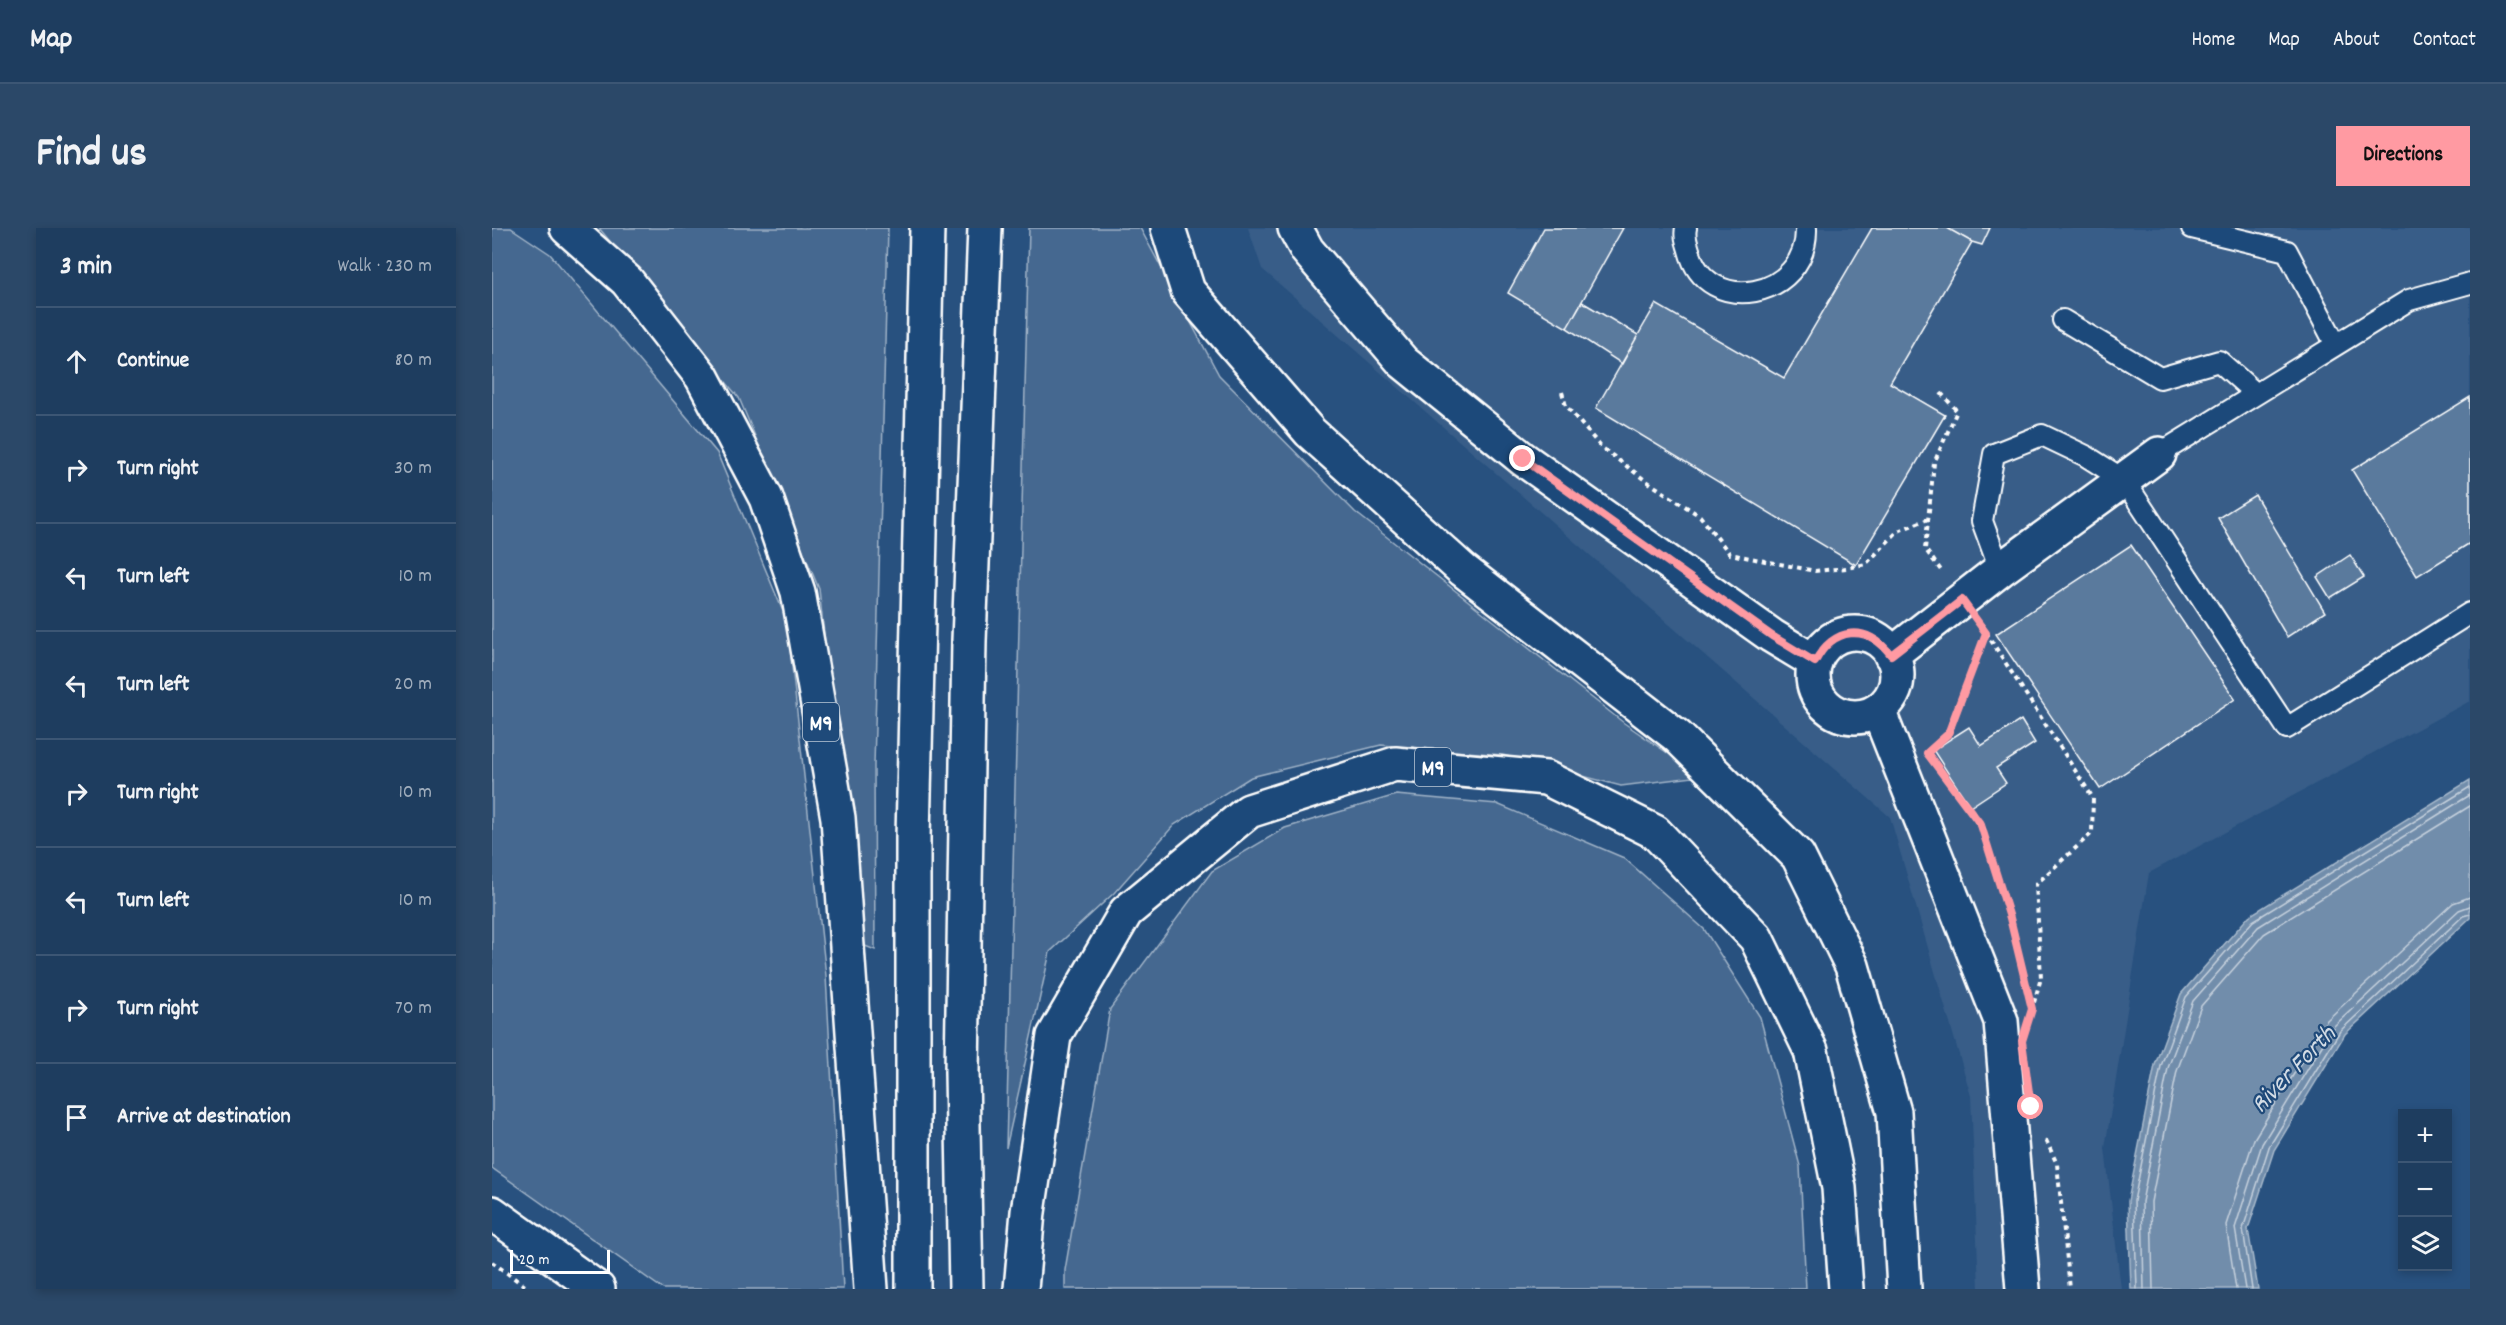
<!DOCTYPE html>
<meta charset="utf-8">
<style>
body{margin:0;font-family:Dekko,sans-serif;background:#2b4868;color:#f1f3f6}
.controls{position:absolute;right:18px;bottom:18px;display:grid;overflow:hidden;border-radius:0px;box-shadow:0 3px 9px #0003}
.controls button{width:54px;height:54px;display:grid;place-items:center;padding:0;border:0;border-bottom:2px solid #3c5674;background:#1e3d5f;color:#f1f3f6;font:30px sans-serif}
.scale{position:absolute;left:18px;bottom:15px;width:100px;box-sizing:border-box;padding-left:6px;border:3px solid #fff;border-top:0;font-size:16px;line-height:21px;white-space:nowrap;color:#fff;-webkit-text-stroke:4px #1f4a7a;paint-order:stroke}
.stop{position:absolute;width:18px;height:18px;margin:-14px;border:4px solid #ff9aa2;border-radius:50%;background:#fff}
.stop.end{background:#ff9aa2;border-color:#fff;box-shadow:0 2px 6px #0008}
.list{margin:0;padding:0;list-style:none}
h2{display:flex;justify-content:space-between;align-items:center;height:78px;margin:0;padding:0 24px;font-size:26px}
h2 small{font-size:20px;font-weight:400;color:#a1aebd}
.list li{display:grid;grid-template-columns:39px 1fr auto;gap:18px;align-items:center;box-sizing:border-box;height:108px;padding:0 24px;border-top:2px solid #3c5674}
.list b{display:block;font-size:22px;white-space:nowrap}
.list em{font-size:20px;font-style:normal;color:#a1aebd}
.icon{flex:none;width:33px;height:33px;fill:none;stroke:currentColor;stroke-width:2;stroke-linecap:round;stroke-linejoin:round}
.map{position:relative;flex:none;width:1978px;height:1061px;overflow:hidden;border-radius:0px}
header{display:flex;align-items:center;gap:36px;box-sizing:border-box;height:84px;padding:0 30px;background:#1e3d5f;border-bottom:2px solid #3c5674}
header strong{font-size:28px}
nav{display:flex;gap:33px;margin-inline-start:auto;font-size:21px}
.intro{display:flex;align-items:center;justify-content:space-between;box-sizing:border-box;height:144px;padding:0 36px}
h1{margin:0;font-size:42px}
.button{padding:15px 27px;border-radius:0px;background:#ff9aa2;color:#111;font-size:21px;font-weight:700}
main{display:flex;gap:36px;padding:0 36px}
aside{flex:1;background:#1e3d5f;border-radius:0px;box-shadow:0 3px 9px #0003}
.map>svg:first-child{display:block}
</style>
<header>
<strong>Map</strong>
<nav><a>Home</a><a>Map</a><a>About</a><a>Contact</a></nav>
</header>
<div class="intro"><h1>Find us</h1><a class="button">Directions</a></div>
<main>
<aside>
<h2>3 min<small>Walk · 230 m</small></h2>
<ul class="list">
<li><svg class="icon" aria-label="ahead" viewBox="0 0 24 24"><path d="M12 20V5M6 11l6-6 6 6"/></svg><div><b>Continue</b></div><em>80 m</em></li>
<li><svg class="icon" aria-label="right" viewBox="0 0 24 24"><path d="M7 20v-9h11M14 6l5 5-5 5"/></svg><div><b>Turn right</b></div><em>30 m</em></li>
<li><svg class="icon" aria-label="left" viewBox="0 0 24 24"><path d="M17 20v-9H6M10 6l-5 5 5 5"/></svg><div><b>Turn left</b></div><em>10 m</em></li>
<li><svg class="icon" aria-label="left" viewBox="0 0 24 24"><path d="M17 20v-9H6M10 6l-5 5 5 5"/></svg><div><b>Turn left</b></div><em>20 m</em></li>
<li><svg class="icon" aria-label="right" viewBox="0 0 24 24"><path d="M7 20v-9h11M14 6l5 5-5 5"/></svg><div><b>Turn right</b></div><em>10 m</em></li>
<li><svg class="icon" aria-label="left" viewBox="0 0 24 24"><path d="M17 20v-9H6M10 6l-5 5 5 5"/></svg><div><b>Turn left</b></div><em>10 m</em></li>
<li><svg class="icon" aria-label="right" viewBox="0 0 24 24"><path d="M7 20v-9h11M14 6l5 5-5 5"/></svg><div><b>Turn right</b></div><em>70 m</em></li>
<li><svg class="icon" aria-label="arrive" viewBox="0 0 24 24"><path d="M6 21V4h12l-3 4 3 4H6"/></svg><div><b>Arrive at destination</b></div></li>
</ul>
</aside>
<div class="map">
<svg width="1978" height="1061" viewBox="0 0 1978 1061">
<rect width="100%" height="100%" fill="#28517f"/>
<filter id="ink" filterUnits="userSpaceOnUse"><feTurbulence type="fractalNoise" baseFrequency=".0167" numOctaves="2"/><feDisplacementMap in="SourceGraphic" scale="12" xChannelSelector="R" yChannelSelector="G"/><feConvolveMatrix kernelMatrix="1 2 1 2 8 2 1 2 1" color-interpolation-filters="sRGB"/></filter>
<g filter="url(#ink)">
<!-- built -->
<path fill="#375d88" d="M756 0H1978V473L1657 645 1613 920 1629 1061H1487L1479 868 1398 589 770 41Z"/>
<!-- green -->
<path fill="#446890" stroke="#a2b4c8" stroke-width="1.5" d="M0 0H19L58 26 225 225 295 393 334 748 351 1061H171L0 940Z
M107 0H396L382 538 383 722 373 718 345 522 327 361 247 170Z
M537 0H648L727 147 863 284 1132 495 1209 548 1129 558 1011 527 889 517 759 549 682 597 622 665 558 724 514 920Z
M904 567 1005 576 1132 630 1212 701 1268 789 1308 938 1314 1061H573V1042L618 781 720 643 793 600Z"/>
<!-- water -->
<path fill="#718dab" stroke="#aabbcd" stroke-width="1.5" d="M1978 552V690L1853 806 1782 922 1756 1001 1766 1061H1639L1636 973 1663 837 1689 766 1757 688Z"/>
<g fill="none" stroke-linecap="round" stroke-linejoin="round">
<!-- shore -->
<path stroke="#c6d1dd" stroke-width="1.5" d="M1645 1061 1642 973 1669 838 1694 769 1761 693 1978 559
M1652 1061 1650 974 1676 840 1701 773 1766 699 1978 567
M1661 1061 1659 974 1685 843 1709 778 1772 706 1978 578
M1744 1061 1734 997 1762 911 1835 792 1961 675 1978 669
M1753 1061 1743 1000 1770 916 1842 798 1967 682 1978 678
M1760 1061 1751 1001 1777 919 1848 803 1971 688 1978 686"/>
</g>
<!-- building -->
<path fill="#5a7a9d" stroke="#fff" stroke-width="1.5" d="M1052 0H1131L1075 100 1016 65Z
M1380 0H1455L1480 14 1398 155 1453 187 1364 337 1104 180 1164 76 1292 150Z
M1455 0H1498L1490 17 1480 14Z
M1090 74 1146 107 1130 136 1075 100Z
M1978 169V315L1925 348 1860 242Z
M1763 267 1833 384 1795 409 1726 290Z
M1639 317 1743 471 1608 561 1504 406Z
M1858 327 1872 349 1838 370 1825 349Z
M1529 492 1543 515 1504 540 1514 555 1478 579 1441 522 1477 499 1489 518Z"/>
<g fill="none" stroke-linecap="round" stroke-linejoin="round">
<!-- service casing -->
<g stroke="#fff" stroke-width="24">
<path id="service" d="M1194 0C1192 8 1195 15 1197 22 1214 90 1316 71 1314 0
M1700 0 1795 23 1844 117
M1571 92 1668 150 1727 133 1764 166
M1667 226 1917 72 1978 55
M1508 342 1490 293 1502 226 1550 207 1594 228 1632 252 1795 500 1978 385"/>
</g>
<!-- minor casing -->
<g stroke="#fff" stroke-width="38">
<path id="minor" d="M803 0 815 22 911 134 1031 231 1280 408 1323 434
M1321 447a42 42 0 1 1 84 0a42 42 0 1 1-84 0Z
M1399 427 1508 342 1667 226
M1386 482 1509 793 1531 1061"/>
</g>
<!-- trunk casing -->
<g stroke="#fff" stroke-width="38">
<path id="trunk" d="M0 985 106 1061"/>
</g>
<!-- motorway casing -->
<g stroke="#fff" stroke-width="38">
<path id="motorway" d="M75 0 135 53 210 149 274 270 306 364 346 590 379 1061
M676 0 696 63 818 204 971 342 1185 508 1306 628 1360 738 1402 884 1412 1061
M421 1061V610L435 0
M474 1061 470 844 477 413 493 0
M529 1061 536 984 562 808 634 684 757 583 903 536 1054 550 1163 604 1264 710 1319 823 1347 960 1354 1061"/>
</g>
<!-- path -->
<path stroke="#fff" stroke-width="4" stroke-dasharray="4.5 4.5" stroke-linecap="butt" d="M1070 164 1074 178 1109 219 1153 252 1208 288 1238 326 1323 343 1355 340 1374 336 1406 303 1436 291
M1449 165 1465 183 1442 235 1433 321 1451 345
M1489 397 1601 570 1600 605 1544 656 1549 750 1541 778
M1437 524 1456 506 1494 405
M1448 541 1489 597 1518 690 1535 760
M1554 912 1565 936 1578 1061
M0 1034 37 1061"/>
<!-- service -->
<use href="#service" stroke="#1f4a7a" stroke-width="20"/>
<!-- minor -->
<use href="#minor" stroke="#1f4a7a" stroke-width="33"/>
<!-- trunk -->
<use href="#trunk" stroke="#1f4a7a" stroke-width="33"/>
<!-- motorway -->
<use href="#motorway" stroke="#1f4a7a" stroke-width="33"/>
</g>
</g>
<g fill="none" stroke-linecap="round" stroke-linejoin="round" filter="url(#ink)">
<!-- route -->
<path stroke="#ff9aa2" stroke-width="8" d="M1031 231 1280 408 1323 434C1341 399 1375 395 1399 427L1470 372 1494 405 1456 506 1435 525 1489 597 1518 690 1540 781 1530 813 1539 879"/>
</g>
<g text-anchor="middle" stroke-width="4.5" stroke-linejoin="round" paint-order="stroke">
<!-- shield labels -->
<g fill="#1f4a7a" stroke="#bcc9d7" stroke-width="1.5">
<rect x="311" y="475" width="36" height="38" rx="4.5"/>
<rect x="923" y="520" width="36" height="38" rx="4.5"/>
</g>
<g font-size="22" font-weight="bold" fill="#fff">
<text x="329" y="502">M9</text>
<text x="941" y="547">M9</text>
</g>
<!-- water labels -->
<g font-size="26" font-style="italic" fill="#d4dde6" stroke="#1f4a7a">
<text transform="translate(1800 840) rotate(-46)" y="9">River Forth</text>
</g>
</g>
</svg>
<div class="controls">
<button>+</button>
<button>−</button>
<button><svg class="icon" aria-label="layers" viewBox="0 0 24 24"><path d="M12 4l9 5-9 5-9-5zM3 14l9 5 9-5"/></svg></button>
</div>
<div class="scale">20 m</div>
<div class="stop" style="left:1539px;top:879px"></div>
<div class="stop end" style="left:1031px;top:231px"></div>
</div>
</main>
